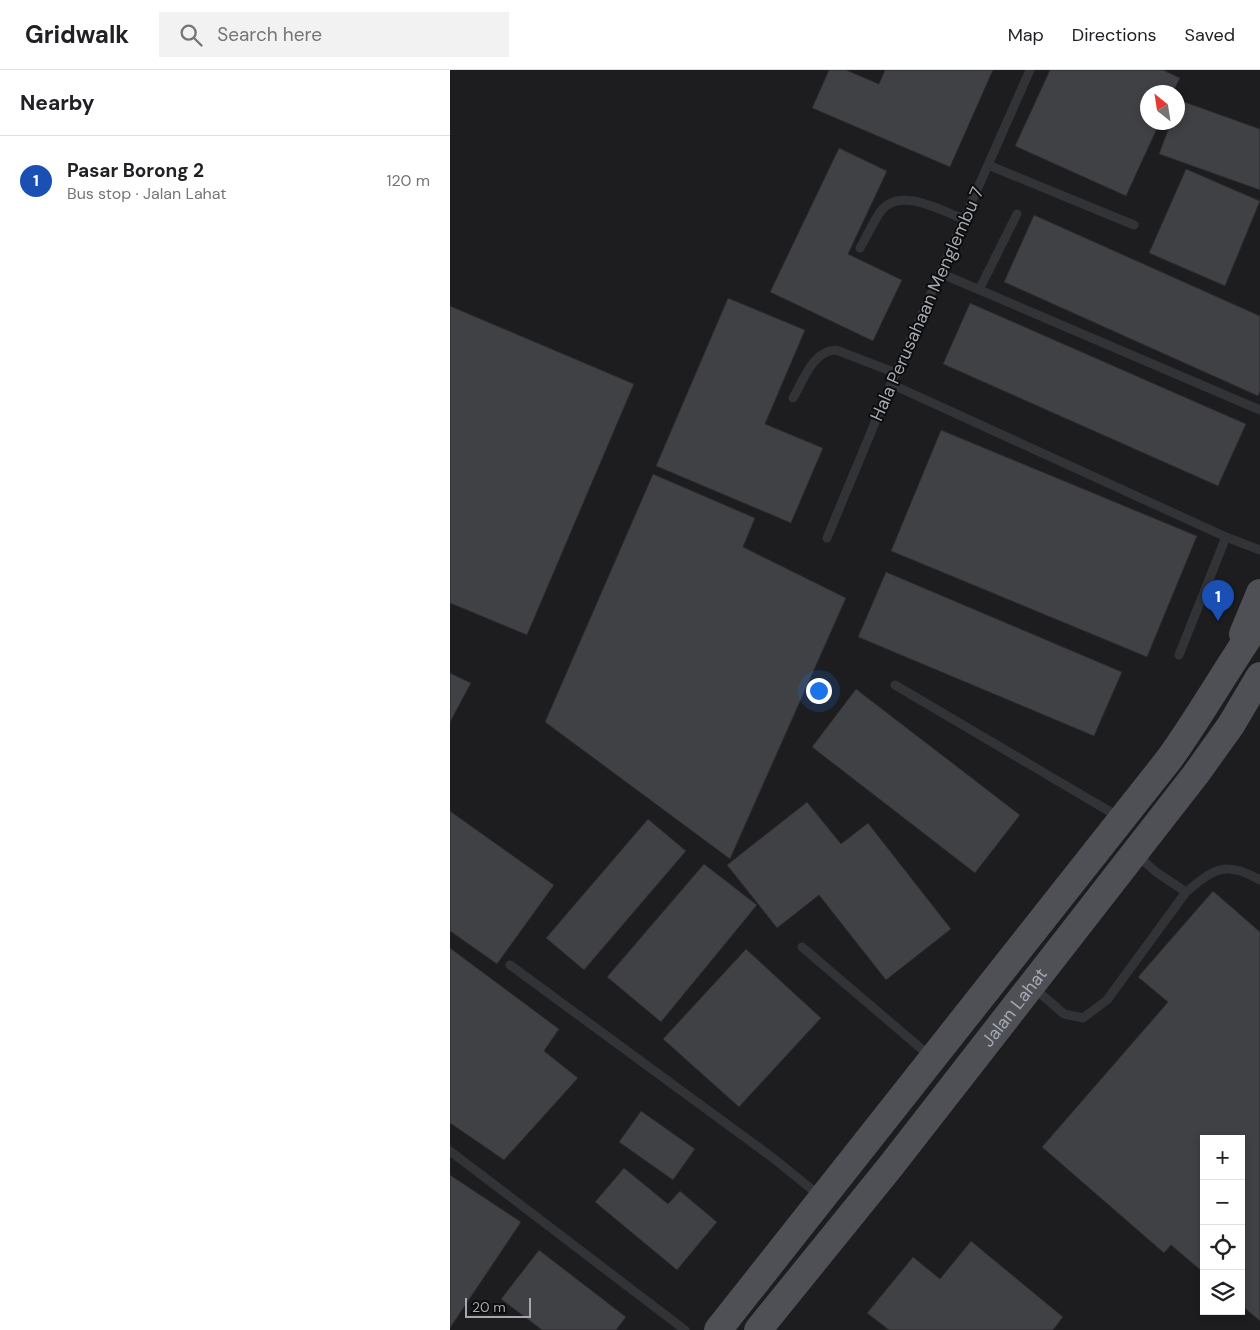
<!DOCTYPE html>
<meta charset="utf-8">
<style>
body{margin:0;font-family:"DM Sans",sans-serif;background:#f2f2f2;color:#202124}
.controls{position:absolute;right:15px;bottom:15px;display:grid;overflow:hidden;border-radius:0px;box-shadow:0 2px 8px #0003}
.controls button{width:45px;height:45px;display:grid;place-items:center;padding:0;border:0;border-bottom:1px solid #e0e0e0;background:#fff;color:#202124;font:25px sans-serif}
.compass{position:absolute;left:690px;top:15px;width:45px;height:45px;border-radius:50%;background:#fff;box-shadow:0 2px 8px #0003;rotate:330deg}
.scale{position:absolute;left:15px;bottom:12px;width:66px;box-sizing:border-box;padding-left:5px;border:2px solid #a4a8b1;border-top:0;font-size:14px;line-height:18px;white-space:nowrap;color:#a4a8b1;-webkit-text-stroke:4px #0c0c0d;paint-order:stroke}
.you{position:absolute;left:368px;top:620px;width:18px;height:18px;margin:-12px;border:4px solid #fff;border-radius:50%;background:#1a73e8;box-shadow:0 0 0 8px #1a73e833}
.badge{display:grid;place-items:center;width:32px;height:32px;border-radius:50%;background:#1a73e8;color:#fff;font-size:16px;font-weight:700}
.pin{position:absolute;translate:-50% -41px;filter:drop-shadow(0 1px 2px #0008)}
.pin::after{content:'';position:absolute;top:26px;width:18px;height:15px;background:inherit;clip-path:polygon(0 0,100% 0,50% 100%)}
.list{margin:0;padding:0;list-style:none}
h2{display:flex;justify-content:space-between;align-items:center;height:65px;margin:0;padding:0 20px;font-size:21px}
h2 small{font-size:16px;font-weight:400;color:#757577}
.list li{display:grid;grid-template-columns:32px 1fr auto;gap:15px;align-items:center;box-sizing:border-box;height:90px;padding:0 20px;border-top:1px solid #e0e0e0}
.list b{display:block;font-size:19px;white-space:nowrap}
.list p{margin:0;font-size:16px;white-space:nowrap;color:#757577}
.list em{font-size:16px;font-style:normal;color:#757577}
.icon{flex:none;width:28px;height:28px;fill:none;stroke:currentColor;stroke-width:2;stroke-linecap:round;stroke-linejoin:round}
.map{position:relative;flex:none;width:810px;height:1260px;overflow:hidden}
header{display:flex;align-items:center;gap:30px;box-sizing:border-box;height:70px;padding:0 25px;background:#fff;border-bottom:1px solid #e0e0e0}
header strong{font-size:24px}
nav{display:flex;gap:28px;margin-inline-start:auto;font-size:18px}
.search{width:350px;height:45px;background:#f2f2f2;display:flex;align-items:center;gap:12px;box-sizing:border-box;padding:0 18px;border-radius:0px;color:#757577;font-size:19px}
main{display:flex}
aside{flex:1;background:#fff}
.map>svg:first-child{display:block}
</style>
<header>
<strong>Gridwalk</strong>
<div class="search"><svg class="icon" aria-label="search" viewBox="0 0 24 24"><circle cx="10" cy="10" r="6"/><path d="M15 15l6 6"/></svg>Search here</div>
<nav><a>Map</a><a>Directions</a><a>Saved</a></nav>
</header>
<main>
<aside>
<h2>Nearby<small></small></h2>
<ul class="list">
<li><span class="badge" style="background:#1a4fb4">1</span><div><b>Pasar Borong 2</b><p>Bus stop · Jalan Lahat</p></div><em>120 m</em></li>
</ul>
</aside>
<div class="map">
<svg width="810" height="1260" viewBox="0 0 810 1260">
<rect width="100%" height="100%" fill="#111112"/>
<!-- built -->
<path fill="#1d1d1f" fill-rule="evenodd" d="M0 0H810V1260H0ZM698 22H728V52H698ZM754 1069H791V1241H754Z"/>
<!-- building -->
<path fill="#404145" stroke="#2b2b2e" d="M379 0H396L429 14 435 0H543L500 97 362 38Z
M600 0H713L730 8 723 22H698V52H710L676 126 565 76Z
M729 30 810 59V120L709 84 721 52H728Z
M389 78 437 101 398 184 452 210 423 271 320 222Z
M736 99 810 131 775 216 699 183Z
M584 145 810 246V321L808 326 554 212Z
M278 228 355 260 315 354 373 378 341 453 206 396Z
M520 233 796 354 768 416 493 294Z
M0 236 184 314 77 565 0 533Z
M491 360 747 466 697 587 441 481Z
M203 404 305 448 293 477 396 528 280 789 95 652Z
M436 502 672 602 644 666 408 567Z
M0 603 21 613 0 652Z
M406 619 570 745 525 803 362 677Z
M357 732 391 774 418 753 501 859 436 910 369 825 327 858 277 795Z
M0 741 104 815 47 894 0 861Z
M198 749 236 781 134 900 96 868Z
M254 794 307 835 211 952 157 907Z
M763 821 810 862V1251L791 1235V1069H754V1203L721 1175 714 1183 592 1077 718 932 688 907Z
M0 878 109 959 94 981 128 1008 54 1090 0 1053Z
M296 879 371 948 289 1037 213 969Z
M191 1041 245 1079 223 1110 169 1072Z
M174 1098 218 1134 230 1121 267 1152 227 1200 145 1132Z
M0 1105 71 1152 0 1258Z
M521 1171 613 1247 603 1260H439L417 1243 463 1187 490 1209Z
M89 1180 176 1247 166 1260H92L51 1229Z"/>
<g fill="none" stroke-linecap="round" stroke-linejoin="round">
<!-- lane -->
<path stroke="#323337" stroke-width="9" d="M538 95 684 155
M410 178C417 166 423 152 431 141 450 116 491 141 514 149
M490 203 810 340
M529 220 567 144
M441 314 776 467 810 480
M343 328C354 310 362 281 386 280L446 303
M377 468 441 314 580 0
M729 585 776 467
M445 615 669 747
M687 785 706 802 736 822C764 799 775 790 810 810
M352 877 481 987
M60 895 323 1088 370 1126
M584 918 614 944 633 948 657 930 736 822
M0 1081 235 1260"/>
<!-- primary -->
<g stroke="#4f5055" stroke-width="28">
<path d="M793 564 810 523"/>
<path d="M268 1260 720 688C752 643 779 595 810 550"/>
<path id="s1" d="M308 1260 440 1097 746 704 781 655 810 606"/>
</g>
</g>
<g text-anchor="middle" stroke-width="4" stroke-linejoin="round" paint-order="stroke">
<!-- street labels -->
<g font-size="18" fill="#a4a8b1" stroke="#0c0c0d">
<text transform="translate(477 234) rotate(-66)" y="6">Hala Perusahaan Menglembu 7</text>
<text dy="6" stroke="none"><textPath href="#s1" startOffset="412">Jalan Lahat</textPath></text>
</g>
</g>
</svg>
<div class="controls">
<button>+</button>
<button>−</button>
<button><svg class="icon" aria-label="locate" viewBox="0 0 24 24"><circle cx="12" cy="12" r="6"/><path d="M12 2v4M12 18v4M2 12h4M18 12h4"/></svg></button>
<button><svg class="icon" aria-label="layers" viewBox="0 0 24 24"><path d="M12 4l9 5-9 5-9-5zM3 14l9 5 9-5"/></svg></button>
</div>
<svg class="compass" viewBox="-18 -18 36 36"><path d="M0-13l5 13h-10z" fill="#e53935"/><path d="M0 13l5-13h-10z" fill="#757577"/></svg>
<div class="scale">20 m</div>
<div class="you"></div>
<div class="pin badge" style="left:768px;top:551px;background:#1a4fb4">1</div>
</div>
</main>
